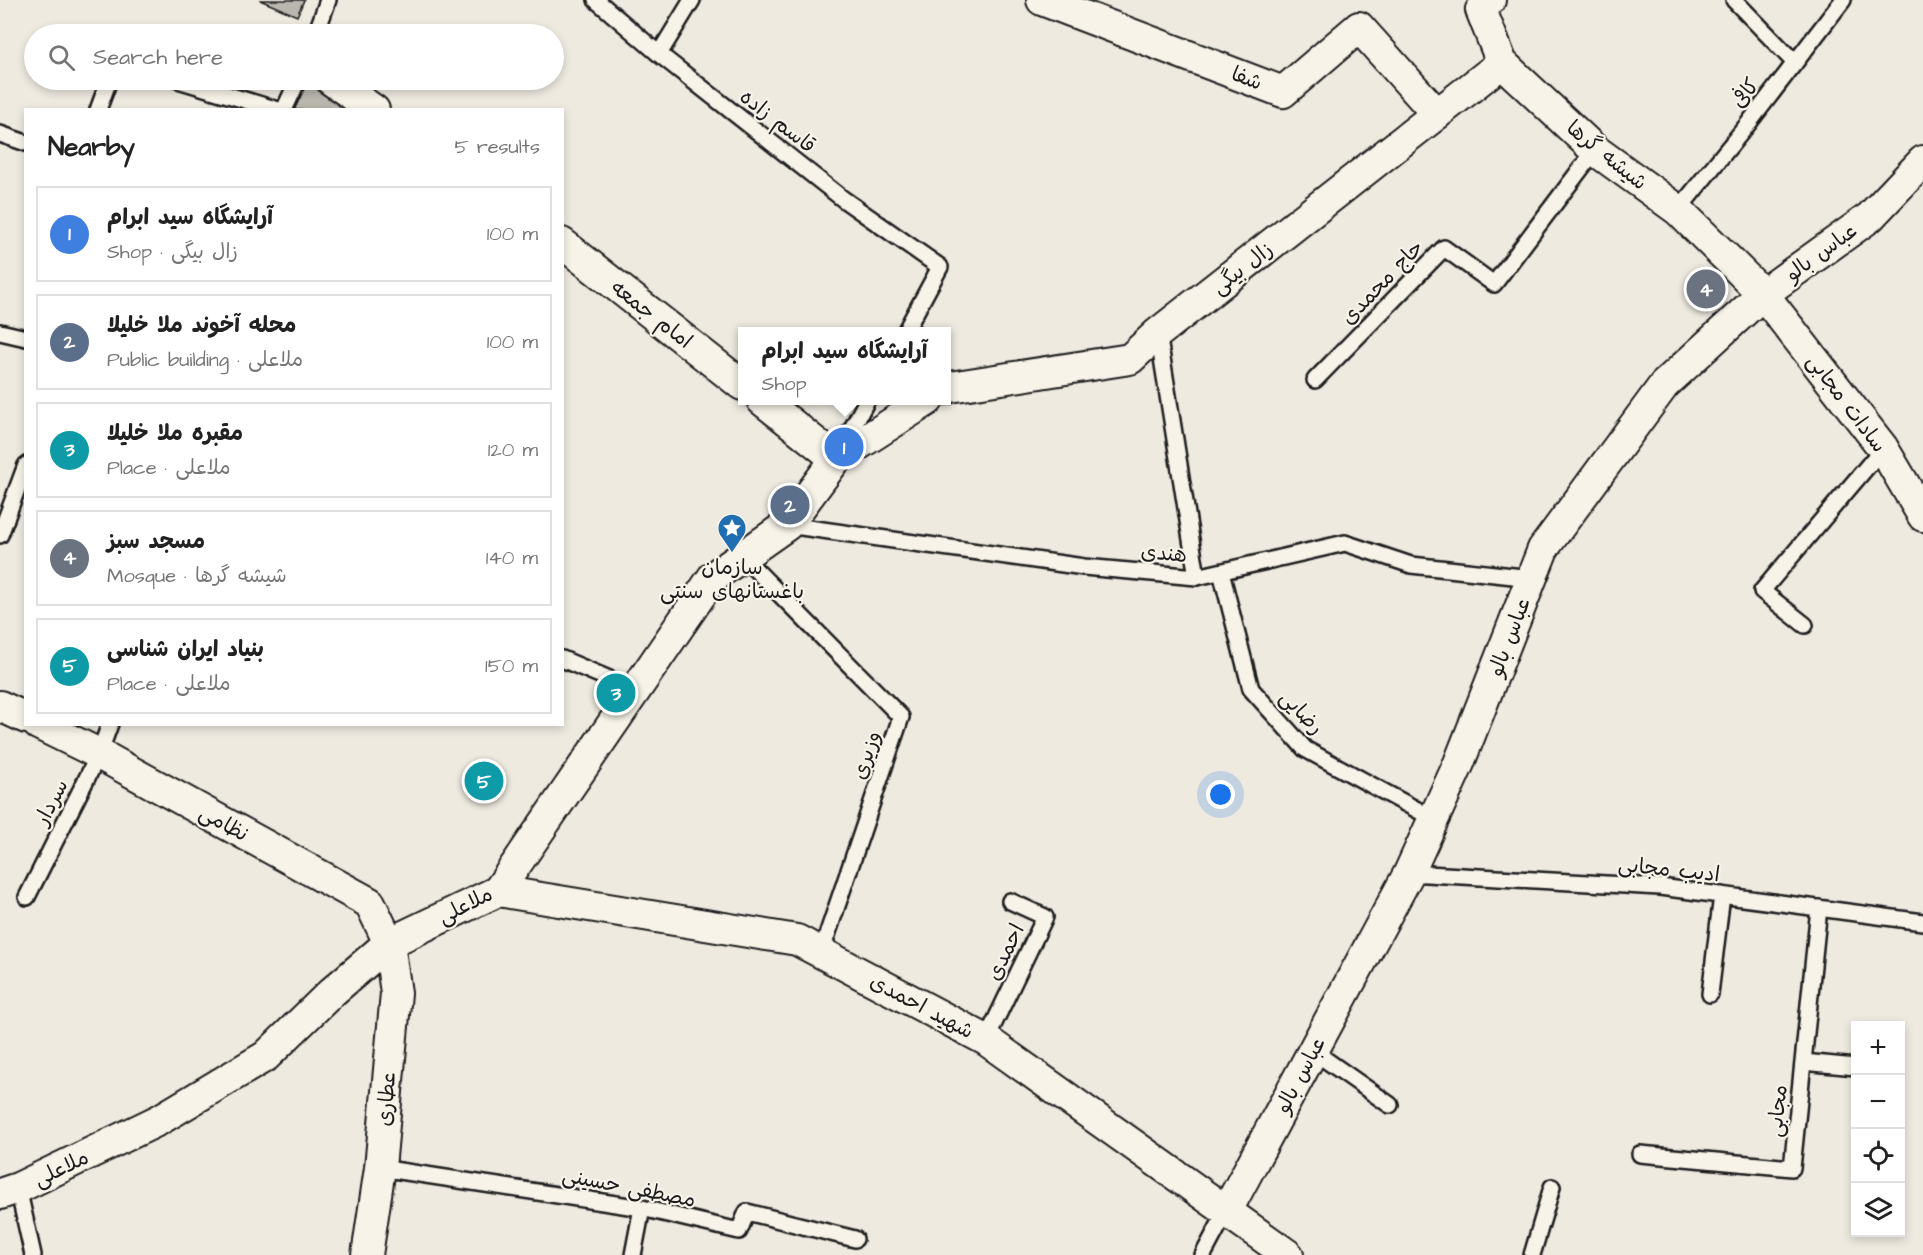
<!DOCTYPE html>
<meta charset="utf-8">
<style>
body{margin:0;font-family:"Architects Daughter","Playpen Sans Arabic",sans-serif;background:#f2f2f2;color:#222}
.controls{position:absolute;right:18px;bottom:18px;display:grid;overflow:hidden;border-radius:0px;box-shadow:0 3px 9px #0003}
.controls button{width:54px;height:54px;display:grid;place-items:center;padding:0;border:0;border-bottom:2px solid #e0e0e0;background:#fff;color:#222;font:30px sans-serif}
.you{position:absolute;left:1221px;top:795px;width:21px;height:21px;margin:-15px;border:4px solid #fff;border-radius:50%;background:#1a73e8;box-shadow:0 0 0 9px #1a73e833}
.badge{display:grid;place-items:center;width:39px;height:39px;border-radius:50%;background:#db2777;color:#fff;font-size:20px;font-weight:700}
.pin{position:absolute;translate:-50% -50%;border:3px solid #fff;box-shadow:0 2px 6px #0006}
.popup{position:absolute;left:738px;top:327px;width:213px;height:78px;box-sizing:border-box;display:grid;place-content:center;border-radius:0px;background:#fff;filter:drop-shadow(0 2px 4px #0005);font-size:20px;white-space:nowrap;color:#767676}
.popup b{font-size:22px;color:#222}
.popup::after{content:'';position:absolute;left:50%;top:100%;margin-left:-12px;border:12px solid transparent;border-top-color:#fff}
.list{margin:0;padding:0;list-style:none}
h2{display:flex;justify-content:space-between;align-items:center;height:78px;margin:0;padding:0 24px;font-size:26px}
h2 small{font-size:20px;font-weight:400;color:#767676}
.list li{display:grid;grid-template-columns:39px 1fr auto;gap:18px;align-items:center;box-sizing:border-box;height:96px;margin:0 12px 12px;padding:0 12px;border:2px solid #e0e0e0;border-radius:0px}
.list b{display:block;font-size:22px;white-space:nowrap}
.list p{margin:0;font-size:20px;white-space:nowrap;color:#767676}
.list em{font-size:20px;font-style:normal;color:#767676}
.icon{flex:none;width:33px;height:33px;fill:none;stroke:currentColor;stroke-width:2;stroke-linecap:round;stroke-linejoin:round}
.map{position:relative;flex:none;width:1923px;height:1255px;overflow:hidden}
.search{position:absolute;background:#fff;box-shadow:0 3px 9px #0003;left:24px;top:24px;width:540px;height:66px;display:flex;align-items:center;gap:15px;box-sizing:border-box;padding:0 21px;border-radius:33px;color:#767676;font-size:22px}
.panel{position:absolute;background:#fff;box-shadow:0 3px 9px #0003;left:24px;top:108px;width:540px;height:618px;border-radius:0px}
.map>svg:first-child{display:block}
</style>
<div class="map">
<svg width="1923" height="1255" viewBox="0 0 1923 1255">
<rect width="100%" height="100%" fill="#eeeae0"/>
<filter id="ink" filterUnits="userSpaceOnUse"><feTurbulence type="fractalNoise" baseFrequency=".0167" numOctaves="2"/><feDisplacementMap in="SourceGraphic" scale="12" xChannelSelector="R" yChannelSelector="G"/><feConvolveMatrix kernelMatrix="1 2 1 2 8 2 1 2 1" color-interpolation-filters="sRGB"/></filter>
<g filter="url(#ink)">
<!-- building -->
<path fill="#bab7af" stroke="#1c1c1c" stroke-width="1.5" d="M260 0H304L297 16Z
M305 80H310L359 110H291Z"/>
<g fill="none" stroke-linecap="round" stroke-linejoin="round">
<!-- lane casing -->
<g stroke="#1c1c1c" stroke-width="20">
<path id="lane" d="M596 0 659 54 843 199 940 267 905 332
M1734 0 1795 63
M316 34 328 0
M659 54 692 0
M178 80 278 110
M98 110 109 80
M284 110 298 80
M0 134 26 143
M1678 210 1748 124 1843 0
M0 332 26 338
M1158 333 1197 577
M1315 380 1444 248 1494 284 1595 150
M840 451 867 400
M787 525 1084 567 1197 577 1345 543 1411 565 1532 578
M0 535 26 465
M742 556 901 717 821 953
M1221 572 1251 689 1305 749 1434 819
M1805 625 1762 591 1883 448
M562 659 635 690
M1409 873 1660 887 1923 922
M27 897 99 754 110 724
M1710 994 1722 895
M986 1040 1045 917 1010 901
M1313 1051 1390 1105
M1803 1062 1856 1067
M1640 1154 1792 1168 1819 908
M380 1168 642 1208 739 1231 747 1212 855 1239
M18 1188 33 1255
M633 1255 642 1208
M1203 1255 1226 1212
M1532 1255 1552 1187"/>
</g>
<!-- street casing -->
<g stroke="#1c1c1c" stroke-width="34">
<path id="street" d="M1042 0 1283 92 1359 27 1437 114
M1490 0 1481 10 1502 63 1595 150 1678 210 1763 294 1883 448 1923 516
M331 80 374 110
M562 243 742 385
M946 389 950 387 1130 359 1158 333 1502 63
M762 400 836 459
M0 706 26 718
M38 724 99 754 370 903 389 943 396 993 380 1168 367 1255
M498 891 797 940 986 1040 1288 1255
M0 1194 18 1188 159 1120 266 1056 332 992 389 943 498 891 713 577 787 525 836 459 928 400
M1226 1212 1409 873 1459 763 1543 549 1664 385 1763 294 1870 217 1923 161"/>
</g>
<!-- lane -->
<use href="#lane" stroke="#f7f3e8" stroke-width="15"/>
<!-- street -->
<use href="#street" stroke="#f7f3e8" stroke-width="30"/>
</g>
</g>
<!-- icons -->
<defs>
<g id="sight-pin" transform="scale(1.5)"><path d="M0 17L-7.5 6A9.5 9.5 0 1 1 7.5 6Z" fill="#1f6fb2" stroke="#f7f3e8"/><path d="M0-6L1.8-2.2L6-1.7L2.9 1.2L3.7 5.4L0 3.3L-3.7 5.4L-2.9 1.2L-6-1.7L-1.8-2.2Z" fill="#fff"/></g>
</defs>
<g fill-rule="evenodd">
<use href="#sight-pin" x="732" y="528"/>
</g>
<g text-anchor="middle" stroke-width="4.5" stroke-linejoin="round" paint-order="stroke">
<!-- street labels -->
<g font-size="21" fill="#1c1c1c" stroke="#f7f3e8">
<text transform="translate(1247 78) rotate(21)" y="7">شفا</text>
<text transform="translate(1745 93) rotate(-52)" y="7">کافی</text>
<text transform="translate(778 121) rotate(38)" y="7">قاسم زاده</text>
<text transform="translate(1607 155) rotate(39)" y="7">شیشه گرها</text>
<text transform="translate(1821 252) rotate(-36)" y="7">عباس بالو</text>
<text transform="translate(1242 268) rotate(-38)" y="7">زال بیگی</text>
<text transform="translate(1382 282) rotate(-46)" y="7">حاج محمدی</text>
<text transform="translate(652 314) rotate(38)" y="7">امام جمعه</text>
<text transform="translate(1847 403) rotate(53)" y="7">سادات مجابی</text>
<text transform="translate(1164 553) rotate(5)" y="7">هندی</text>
<text transform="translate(1509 637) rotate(-69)" y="7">عباس بالو</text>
<text transform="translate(1302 712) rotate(46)" y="7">رضایی</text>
<text transform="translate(866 755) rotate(-71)" y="7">وزیری</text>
<text transform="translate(51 802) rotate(-63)" y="7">سردار</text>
<text transform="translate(224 823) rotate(29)" y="7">نظامی</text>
<text transform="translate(1669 869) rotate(6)" y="7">ادیب مجابی</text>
<text transform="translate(465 905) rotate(-27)" y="7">ملاعلی</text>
<text transform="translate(1005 952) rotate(-64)" y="7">احمدی</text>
<text transform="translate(922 1006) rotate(28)" y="7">شهید احمدی</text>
<text transform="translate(1300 1075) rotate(-62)" y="7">عباس بالو</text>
<text transform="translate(386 1099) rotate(-85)" y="7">عطاری</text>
<text transform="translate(1777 1111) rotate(-84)" y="7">مجابی</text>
<text transform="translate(61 1168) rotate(-26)" y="7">ملاعلی</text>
<text transform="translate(629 1187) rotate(11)" y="7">مصطفی حسینی</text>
</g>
<!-- poi labels -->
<g font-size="21" fill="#1c1c1c" stroke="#f7f3e8">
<text x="732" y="574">سازمان<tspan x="732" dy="24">باغستانهای سنتی</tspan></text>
</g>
</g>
</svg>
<div class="controls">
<button>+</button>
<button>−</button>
<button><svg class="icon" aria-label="locate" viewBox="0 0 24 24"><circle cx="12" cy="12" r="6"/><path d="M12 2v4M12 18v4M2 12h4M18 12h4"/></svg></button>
<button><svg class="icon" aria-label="layers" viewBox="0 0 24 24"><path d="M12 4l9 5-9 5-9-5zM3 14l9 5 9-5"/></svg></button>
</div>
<div class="you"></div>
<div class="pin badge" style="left:844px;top:447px;background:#3f7fe0">1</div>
<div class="popup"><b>آرایشگاه سید ابرام</b>Shop</div>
<div class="pin badge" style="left:790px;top:505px;background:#5c6f8a">2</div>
<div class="pin badge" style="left:616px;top:693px;background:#0f9aa8">3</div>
<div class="pin badge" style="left:1706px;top:289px;background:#6b7280">4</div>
<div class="pin badge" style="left:484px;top:781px;background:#0f9aa8">5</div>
<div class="search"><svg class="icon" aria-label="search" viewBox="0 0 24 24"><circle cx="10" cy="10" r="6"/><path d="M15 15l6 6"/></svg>Search here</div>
<section class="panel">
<h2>Nearby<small>5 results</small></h2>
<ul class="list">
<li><span class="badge" style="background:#3f7fe0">1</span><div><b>آرایشگاه سید ابرام</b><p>Shop · زال بیگی</p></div><em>100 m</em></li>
<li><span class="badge" style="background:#5c6f8a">2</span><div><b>محله آخوند ملا خلیلا</b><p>Public building · ملاعلی</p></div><em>100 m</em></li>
<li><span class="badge" style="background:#0f9aa8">3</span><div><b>مقبره ملا خلیلا</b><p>Place · ملاعلی</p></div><em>120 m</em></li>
<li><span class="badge" style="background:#6b7280">4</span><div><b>مسجد سبز</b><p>Mosque · شیشه گرها</p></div><em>140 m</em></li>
<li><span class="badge" style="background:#0f9aa8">5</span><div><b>بنیاد ایران شناسی</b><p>Place · ملاعلی</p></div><em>150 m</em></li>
</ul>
</section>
</div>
